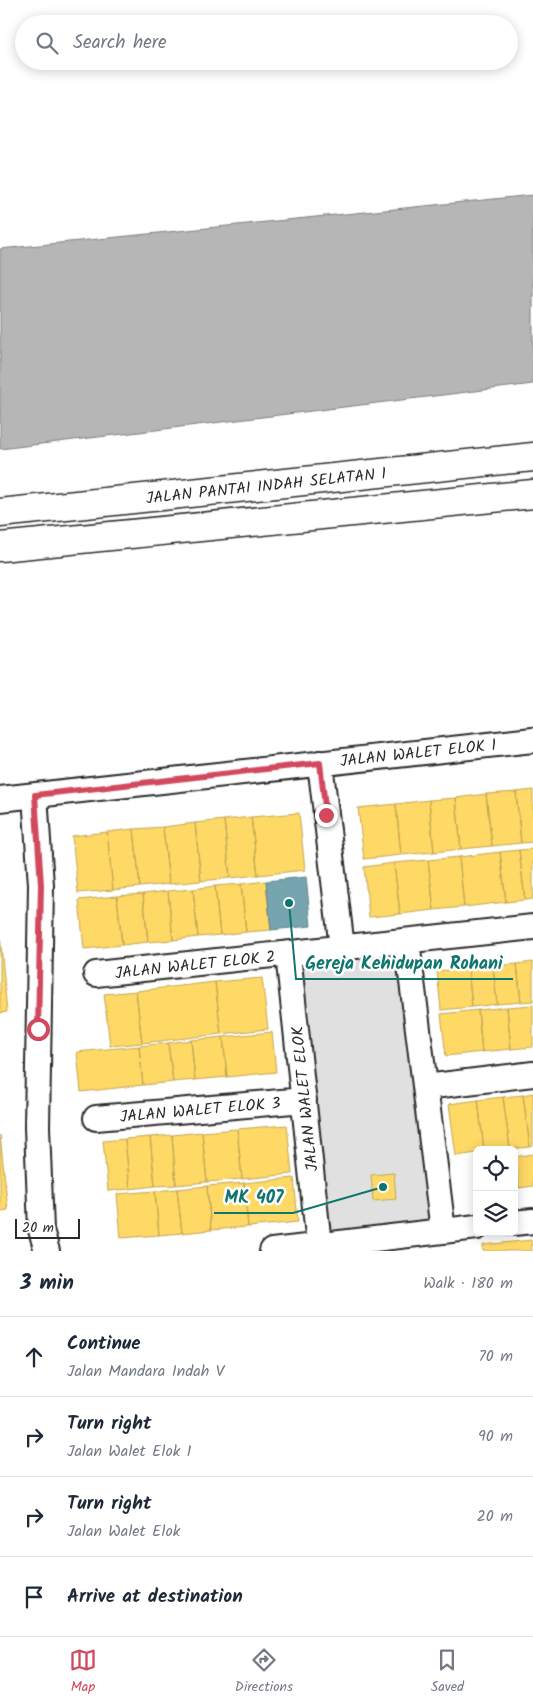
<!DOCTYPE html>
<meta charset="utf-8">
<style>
body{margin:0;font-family:Kalam,sans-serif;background:#f6f6f7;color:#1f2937}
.controls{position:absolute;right:15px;bottom:15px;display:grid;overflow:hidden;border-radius:8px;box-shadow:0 2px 12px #0003}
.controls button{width:45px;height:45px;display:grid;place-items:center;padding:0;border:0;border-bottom:1px solid #e0e1e3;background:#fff;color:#1f2937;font:25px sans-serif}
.scale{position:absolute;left:15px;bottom:12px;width:65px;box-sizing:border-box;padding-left:5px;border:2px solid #2b2b2b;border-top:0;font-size:14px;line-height:18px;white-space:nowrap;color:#2b2b2b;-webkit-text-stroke:4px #fff;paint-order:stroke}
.stop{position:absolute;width:15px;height:15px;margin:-11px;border:4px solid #d1495b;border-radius:50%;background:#fff}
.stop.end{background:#d1495b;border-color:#fff;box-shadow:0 1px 5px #0008}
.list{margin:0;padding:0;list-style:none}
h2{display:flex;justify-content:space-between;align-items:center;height:65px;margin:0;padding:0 20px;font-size:21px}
h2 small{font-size:16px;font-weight:400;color:#747a83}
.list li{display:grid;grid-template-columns:32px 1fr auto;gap:15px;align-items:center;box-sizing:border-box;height:80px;padding:0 20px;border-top:1px solid #e0e1e3}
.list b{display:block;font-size:19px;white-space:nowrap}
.list p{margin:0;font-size:16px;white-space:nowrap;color:#747a83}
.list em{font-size:16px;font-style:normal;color:#747a83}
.icon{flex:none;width:28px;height:28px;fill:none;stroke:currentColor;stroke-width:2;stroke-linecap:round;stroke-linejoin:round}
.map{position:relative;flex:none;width:533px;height:1251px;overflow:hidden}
.search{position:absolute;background:#fff;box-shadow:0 2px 12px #0003;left:15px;right:15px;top:15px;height:55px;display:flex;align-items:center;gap:12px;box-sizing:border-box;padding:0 18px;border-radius:28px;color:#747a83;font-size:19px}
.sheet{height:385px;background:#fff}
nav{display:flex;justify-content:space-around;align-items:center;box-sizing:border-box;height:70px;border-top:1px solid #e0e1e3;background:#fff;font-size:14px;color:#747a83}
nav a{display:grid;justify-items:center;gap:2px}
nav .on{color:#d1495b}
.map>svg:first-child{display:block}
</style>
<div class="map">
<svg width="533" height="1251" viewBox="0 0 533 1251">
<rect width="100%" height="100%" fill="#fff"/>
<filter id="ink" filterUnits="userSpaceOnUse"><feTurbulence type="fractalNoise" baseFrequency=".02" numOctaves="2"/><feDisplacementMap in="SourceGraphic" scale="10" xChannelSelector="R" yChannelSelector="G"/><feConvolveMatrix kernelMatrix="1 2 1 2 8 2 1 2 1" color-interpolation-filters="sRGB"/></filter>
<g filter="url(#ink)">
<!-- green -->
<path fill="#e0e0e0" stroke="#868686" d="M398 952 432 1223 327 1234 299 964Z"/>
<!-- water -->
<path fill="#b6b6b6" stroke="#7e7e7e" d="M533 195V384L0 449V249Z"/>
<!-- homes -->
<path fill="#ffd966" stroke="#bfa554" d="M533 790V842L521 843 516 792Z
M516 792 521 843 492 846 486 794Z
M486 794 492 846 461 849 456 798Z
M456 798 461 849 434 852 429 800Z
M429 800 434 852 401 855 396 804Z
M396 804 401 855 364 859 358 808Z
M299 813 305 870 258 875 251 817Z
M251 817 258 875 230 878 224 820Z
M224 820 230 878 201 881 195 823Z
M195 823 201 881 169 884 163 827Z
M163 827 169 884 140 887 134 829Z
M134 829 140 887 113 890 107 832Z
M107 832 113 890 78 893 72 836Z
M533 849V899L525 900 519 850Z
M519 850 525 900 506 902 500 852Z
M500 852 506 902 464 907 459 857Z
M459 857 464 907 434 910 428 860Z
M428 860 434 910 400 914 394 863Z
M394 863 400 914 369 917 364 867Z
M266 881 271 930 246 932 241 884Z
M241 884 246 932 220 935 215 886Z
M215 886 220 935 198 937 193 889Z
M193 889 198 937 173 940 168 891Z
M168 891 173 940 148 942 143 894Z
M143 894 148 942 122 945 117 896Z
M117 896 122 945 84 949 79 900Z
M0 934 7 1012 0 1013Z
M533 962V1001L521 1002 517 964Z
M517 964 521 1002 497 1004 493 966Z
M493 966 497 1004 472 1007 468 968Z
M468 968 472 1007 441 1010 437 971Z
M262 978 268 1029 221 1034 215 982Z
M215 982 221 1034 142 1043 136 991Z
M136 991 142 1043 110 1046 104 994Z
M533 1005V1047L511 1049 507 1007Z
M507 1007 511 1049 482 1052 478 1010Z
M478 1010 482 1052 446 1056 441 1014Z
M272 1032 276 1072 227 1077 223 1037Z
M223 1037 227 1077 195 1080 191 1040Z
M191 1040 195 1080 173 1082 168 1043Z
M168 1043 173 1082 143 1085 139 1046Z
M139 1046 143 1085 81 1092 77 1052Z
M533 1093V1146L530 1147 523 1095Z
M523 1095 530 1147 510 1149 503 1097Z
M503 1097 510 1149 484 1150 478 1100Z
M478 1100 484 1150H477V1153L456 1156 449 1104Z
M287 1125 292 1174 242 1179 237 1129Z
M237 1129 242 1179 207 1182 202 1132Z
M202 1132 207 1182 176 1185 172 1135Z
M0 1135 8 1210 0 1211Z
M172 1135 176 1185 155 1186 150 1137Z
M150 1137 155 1186 130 1189 125 1139Z
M125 1139 130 1189 108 1191 103 1141Z
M533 1154V1186L519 1188 514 1157Z
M514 1157 519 1188 514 1189Z
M394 1173 396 1199 373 1201 371 1175Z
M294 1178 298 1222 248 1227 244 1183Z
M244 1183 248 1227 211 1230 207 1186Z
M207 1186 211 1230 182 1233 177 1189Z
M177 1189 182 1233 159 1235 155 1191Z
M155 1191 159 1235 121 1238 117 1194Z
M531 1240 532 1251H483V1245Z"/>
<!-- public -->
<path fill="#76a5af" stroke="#608087" d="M306 877 311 926 271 930 266 881Z"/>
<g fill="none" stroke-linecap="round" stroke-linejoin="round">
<!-- minor casing -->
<g stroke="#2b2b2b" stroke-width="28">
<path id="minor" d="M320 763 342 948
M35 795 41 885 37 1127 41 1230 47 1251
M0 799 533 740
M407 941 443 1231
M288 954 319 1245
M96 974 533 927
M425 1087 533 1074
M96 1118 304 1100
M514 1223 533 1221
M272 1251 477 1227"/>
</g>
<!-- tertiary casing -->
<g stroke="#2b2b2b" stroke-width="31">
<path id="tertiary" d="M0 513 533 457
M0 547 533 494"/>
</g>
<!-- minor -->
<use href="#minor" stroke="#fff" stroke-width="24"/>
<!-- tertiary -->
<use href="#tertiary" stroke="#fff" stroke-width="28"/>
</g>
</g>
<g fill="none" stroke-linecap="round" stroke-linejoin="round" filter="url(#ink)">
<!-- route -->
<path stroke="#d1495b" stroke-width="6" d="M38 1029 41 885 35 795 320 763 326 815"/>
</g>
<g text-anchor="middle" stroke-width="5" stroke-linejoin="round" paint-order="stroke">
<!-- street labels -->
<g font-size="16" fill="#2b2b2b" stroke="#fff">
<text transform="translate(266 485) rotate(-6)" y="6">JALAN PANTAI INDAH SELATAN 1</text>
<text transform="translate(418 752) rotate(-6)" y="6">JALAN WALET ELOK 1</text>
<text transform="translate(195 964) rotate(-6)" y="6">JALAN WALET ELOK 2</text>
<text transform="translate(304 1099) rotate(-96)" y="6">JALAN WALET ELOK</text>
<text transform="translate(200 1109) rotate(-5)" y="6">JALAN WALET ELOK 3</text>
</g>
</g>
<!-- callouts -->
<path fill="none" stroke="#0f766e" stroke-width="2" d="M289 903L296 979H513M383 1187L293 1213H214"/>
<g fill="#0f766e" stroke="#fff" stroke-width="2">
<circle cx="289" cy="903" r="5"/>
<circle cx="383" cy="1187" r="5"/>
</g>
<g font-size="18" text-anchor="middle" font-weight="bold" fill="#0f766e" stroke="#fff" stroke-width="5" stroke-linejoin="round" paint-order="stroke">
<text x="404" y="969">Gereja Kehidupan Rohani</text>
<text x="254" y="1203">MK 407</text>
</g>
</svg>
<div class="controls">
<button><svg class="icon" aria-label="locate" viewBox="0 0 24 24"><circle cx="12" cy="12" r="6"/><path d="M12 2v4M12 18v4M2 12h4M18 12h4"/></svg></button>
<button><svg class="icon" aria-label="layers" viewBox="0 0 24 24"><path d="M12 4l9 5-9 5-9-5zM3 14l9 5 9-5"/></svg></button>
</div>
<div class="scale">20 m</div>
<div class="stop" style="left:38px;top:1029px"></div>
<div class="stop end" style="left:326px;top:815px"></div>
<div class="search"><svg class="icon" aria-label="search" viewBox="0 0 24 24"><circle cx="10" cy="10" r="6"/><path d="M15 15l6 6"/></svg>Search here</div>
</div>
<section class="sheet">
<h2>3 min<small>Walk · 180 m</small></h2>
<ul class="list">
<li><svg class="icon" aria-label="ahead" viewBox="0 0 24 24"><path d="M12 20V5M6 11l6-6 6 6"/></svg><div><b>Continue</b><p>Jalan Mandara Indah V</p></div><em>70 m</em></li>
<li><svg class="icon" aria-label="right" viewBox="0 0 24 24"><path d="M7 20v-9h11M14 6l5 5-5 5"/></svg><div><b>Turn right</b><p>Jalan Walet Elok 1</p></div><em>90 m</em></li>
<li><svg class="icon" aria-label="right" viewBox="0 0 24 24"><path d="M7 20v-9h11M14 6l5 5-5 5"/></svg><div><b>Turn right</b><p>Jalan Walet Elok</p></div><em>20 m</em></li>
<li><svg class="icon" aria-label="arrive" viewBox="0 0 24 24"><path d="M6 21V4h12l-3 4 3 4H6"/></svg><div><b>Arrive at destination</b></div></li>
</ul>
</section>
<nav>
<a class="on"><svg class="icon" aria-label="map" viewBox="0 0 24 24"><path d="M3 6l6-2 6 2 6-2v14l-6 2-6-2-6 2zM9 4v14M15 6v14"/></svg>Map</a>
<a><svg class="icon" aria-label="directions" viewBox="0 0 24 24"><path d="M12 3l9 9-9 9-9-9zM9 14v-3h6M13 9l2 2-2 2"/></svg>Directions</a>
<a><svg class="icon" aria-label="saved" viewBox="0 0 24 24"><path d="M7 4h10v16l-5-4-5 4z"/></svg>Saved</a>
</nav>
